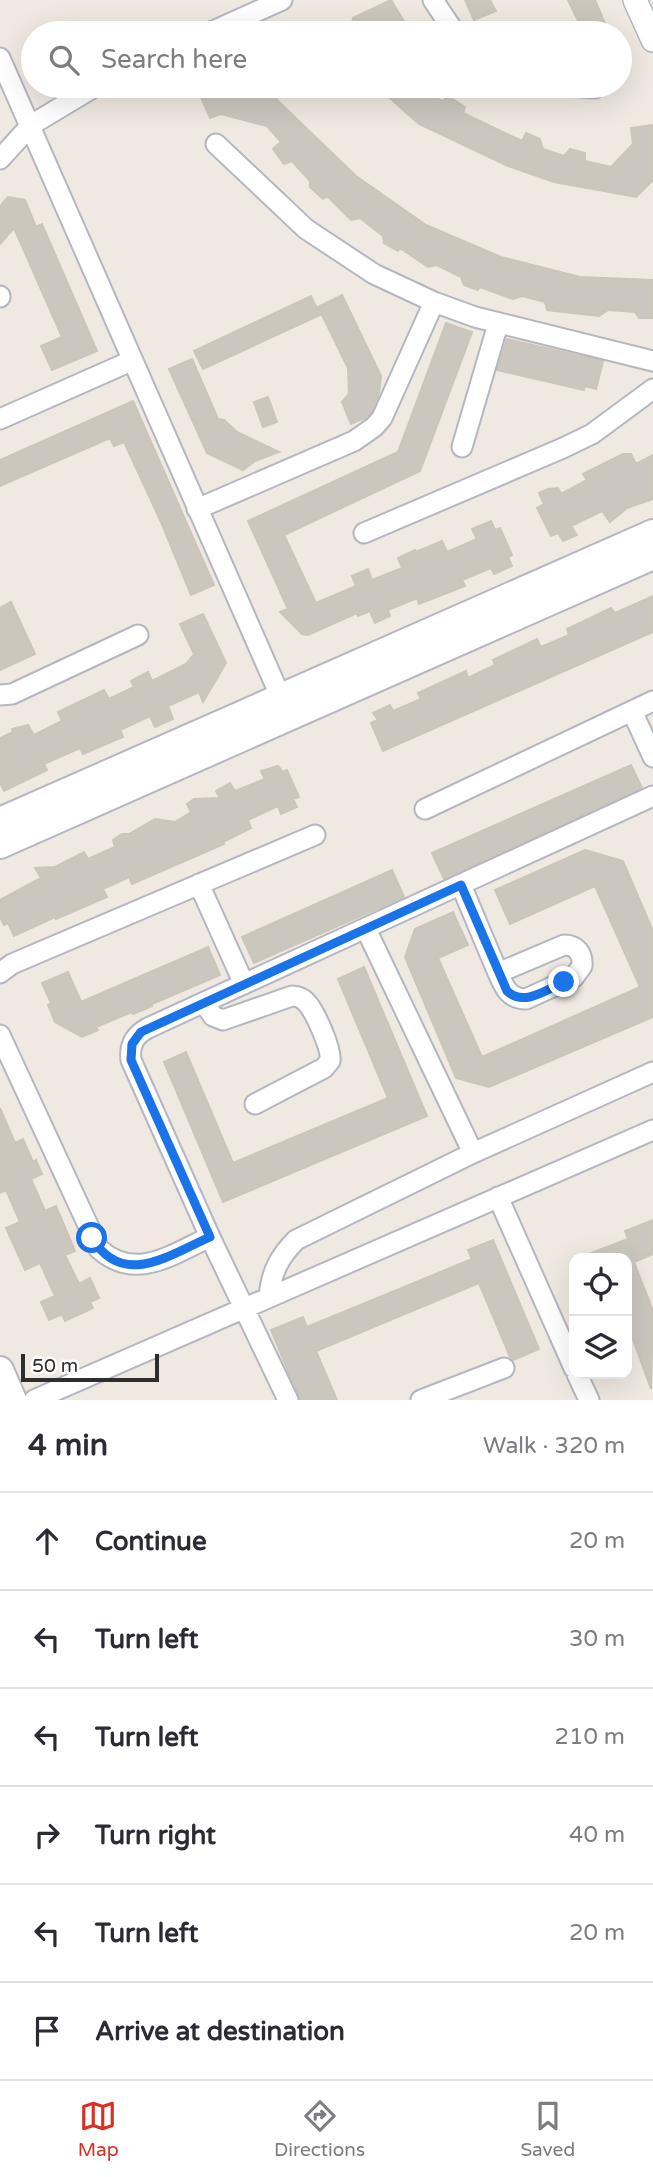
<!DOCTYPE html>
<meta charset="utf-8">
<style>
body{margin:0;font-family:"Varela Round",sans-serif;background:#f2f2f3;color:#2b2b33}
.controls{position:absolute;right:21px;bottom:21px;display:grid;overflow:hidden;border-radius:14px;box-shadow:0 7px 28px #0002}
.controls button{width:63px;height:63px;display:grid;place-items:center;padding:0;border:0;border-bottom:2px solid #e1e1e2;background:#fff;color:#2b2b33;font:35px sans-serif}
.scale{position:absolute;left:21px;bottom:18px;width:138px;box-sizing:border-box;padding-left:7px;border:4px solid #2e2e2e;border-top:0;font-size:19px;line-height:24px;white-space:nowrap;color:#2e2e2e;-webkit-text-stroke:5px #fff;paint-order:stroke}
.stop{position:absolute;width:21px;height:21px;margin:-16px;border:5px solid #1a73e8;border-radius:50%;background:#fff}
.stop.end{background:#1a73e8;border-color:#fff;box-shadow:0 2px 7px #0008}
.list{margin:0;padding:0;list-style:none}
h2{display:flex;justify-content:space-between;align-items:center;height:91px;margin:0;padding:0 28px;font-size:30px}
h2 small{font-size:23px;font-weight:400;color:#7c7c81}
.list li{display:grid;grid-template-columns:46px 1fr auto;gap:21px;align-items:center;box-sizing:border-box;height:98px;padding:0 28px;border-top:2px solid #e1e1e2}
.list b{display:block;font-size:26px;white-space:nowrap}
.list em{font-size:23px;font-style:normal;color:#7c7c81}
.icon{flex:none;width:38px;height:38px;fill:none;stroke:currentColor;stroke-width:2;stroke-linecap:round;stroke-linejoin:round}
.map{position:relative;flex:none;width:653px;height:1400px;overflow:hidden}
.search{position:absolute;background:#fff;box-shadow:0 7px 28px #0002;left:21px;right:21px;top:21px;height:77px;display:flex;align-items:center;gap:18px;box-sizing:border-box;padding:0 24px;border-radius:38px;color:#7c7c81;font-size:26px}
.sheet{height:679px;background:#fff}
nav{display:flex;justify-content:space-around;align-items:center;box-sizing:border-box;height:98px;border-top:2px solid #e1e1e2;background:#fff;font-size:19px;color:#7c7c81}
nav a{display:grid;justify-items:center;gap:4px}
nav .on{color:#d93025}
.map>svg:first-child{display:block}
</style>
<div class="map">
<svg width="653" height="1400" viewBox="0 0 653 1400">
<rect width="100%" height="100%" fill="#efe9e1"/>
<!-- building -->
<path fill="#cbc7bf" stroke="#cbc5ba" stroke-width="2" d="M391 0 405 23 390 28V33H351L353 18Z
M465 0H490L496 11 474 20Z
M568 0H595L609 33H580L581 27Z
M196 86H272L279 93 276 99 356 176 426 225 501 257 580 277 653 280V318H639L635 312 608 310 599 316 547 310 545 302 522 296 513 299 480 287 478 290 464 285 461 277 437 265 428 267 400 248 398 251 384 243 383 236 360 218 351 220 327 196 323 199 310 187V181L292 161 284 164 273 149 281 142 267 126 221 114 210 118Z
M376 86H426L429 93 442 101 449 97 465 107 463 113 522 141 526 133 540 139 543 149 564 156 570 149 585 153V161L611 167 633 144 631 128 653 125V180L636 197 554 182 508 166 419 124Z
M8 197 25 200 36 227 42 224 97 351 52 370 41 346 62 337 14 228 0 244V206Z
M342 295 381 376 379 394 372 411 365 418 351 424 342 402 349 394 348 368 318 307Z
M311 296 320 315 203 369 194 351Z
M446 323 472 332 420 471 284 535 316 603 356 586 352 576 368 569 372 580 402 568 398 558 415 550 416 552 442 541 447 552 477 539 472 529 491 521 495 530 500 528 512 555 508 557 512 566 494 574 491 568 462 580 465 586 419 604 417 598 388 610 390 616 375 623 370 611 358 616 357 613 308 635 302 634 280 612 288 609 248 521 398 452Z
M507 339 603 361 596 389 585 386 584 390 497 370Z
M192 359 218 419 224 420 237 432 279 452 255 461 243 470 207 453 169 369Z
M268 397 277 422 263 427 254 402Z
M133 401 214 585 191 595 161 522 124 442 114 446 110 438 0 486V460Z
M623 454H631L636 464 653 455V499L627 508 610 522 602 511 571 526 577 535 563 541 558 533 551 536 537 508 544 504 539 493 548 489 558 488 561 494 587 480 583 474Z
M653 596V632L383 751 371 723 378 720 373 713 390 705 393 711 421 699 418 693 466 671 468 678 495 665 493 660 537 639 541 647 569 635 567 629 611 608 615 613Z
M11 602 35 654 0 670V608Z
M203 614 226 663 203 702 199 692 168 706 173 719 155 727 150 716 120 730 123 737 83 754 80 748 44 764 47 770 4 791 0 782V738L13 732 12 729 28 725 34 735 62 721 58 712 104 690 109 699 134 687 131 681 148 672 152 681 186 664 194 654 180 624Z
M631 765 642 788 444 879 432 853Z
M278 766 283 772 287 770 299 797 293 799 297 807 281 814 278 806 248 820 251 828 223 842 224 844 132 884 129 877 103 889 107 897 56 919 55 917 14 936 8 923 4 925 0 917V900L41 878 35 868 55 867 84 852 88 859 115 847 113 840 122 834H129L155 819 175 822 191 812 187 804 194 799 220 798 216 791 230 783 235 791 265 779 261 771Z
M585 850 623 861 653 931V1017L489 1087 456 1078 405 957 415 929 453 912 468 945 438 958 482 1057 640 987 595 886 510 924 495 890Z
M392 870 404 897 254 963 242 937Z
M208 947 220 975 152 1004V1006L133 1014 132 1012 96 1027 98 1030 82 1037 55 1022 48 1005 51 1003 42 983 68 972 81 1002Z
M364 967 427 1116 223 1202 164 1062 186 1052 233 1163 388 1098 338 979Z
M0 1108 15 1143 23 1139 33 1162 36 1160 42 1174 31 1179 45 1211 56 1206 75 1251 65 1255 79 1284 90 1278 99 1298 90 1302 93 1308 65 1321 62 1314 49 1320 41 1302 55 1296 40 1263 25 1270 6 1228 20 1222 6 1190 0 1193Z
M653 1220V1254L634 1262 653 1311 651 1389 627 1323V1258L581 1257 628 1239 625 1231Z
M493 1240 539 1349 513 1360 510 1357 479 1283 316 1351 337 1400H300L271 1330 303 1317 307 1327 472 1259 468 1250Z"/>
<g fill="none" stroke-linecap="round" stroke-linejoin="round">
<!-- minor casing -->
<g stroke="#b4b7c1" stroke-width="23">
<path id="minor" d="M433 0 455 33
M209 33 282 0
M0 58 285 707
M568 86 595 88
M216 144 306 229 374 274 434 302 475 317 653 361
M0 159 31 125 96 86
M0 297V296
M0 419 131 361
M462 447 498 324
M197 509 354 441 374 427 382 418 434 302
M364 533 563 448 592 434 653 389
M0 695 12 694 138 635
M632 711 653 757
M425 809 653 701
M199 884 244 984
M461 885 498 973
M366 929 473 1153
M564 945C577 945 583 954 582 966L574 977 526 999C509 999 504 987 498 973Z
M0 973 12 964 315 835
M204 1003 213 1016 223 1020 292 996C298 996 303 998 307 1003 315 1012 332 1049 330 1061L324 1068 255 1104
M0 1035 99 1249C136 1282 172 1254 210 1237
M498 1197 574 1368
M269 1297C271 1273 279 1257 296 1240L473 1153 653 1072
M577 1374 589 1400
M34 1400 653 1130
M288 1400 210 1237 131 1060C129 1044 135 1035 148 1028L653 796
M421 1400 504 1368"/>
</g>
<!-- tertiary casing -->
<g stroke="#b4b7c1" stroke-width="26">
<path id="tertiary" d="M635 0 653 40"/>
</g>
<!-- secondary casing -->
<g stroke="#b4b7c1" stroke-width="30">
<path id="secondary" d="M0 821 653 533
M0 845 653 556
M0 1370 13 1400"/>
</g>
<!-- minor -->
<use href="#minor" stroke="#fff" stroke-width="19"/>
<!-- tertiary -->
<use href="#tertiary" stroke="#fff" stroke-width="23"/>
<!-- secondary -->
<use href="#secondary" stroke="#fff" stroke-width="26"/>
</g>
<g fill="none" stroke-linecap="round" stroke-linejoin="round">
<!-- route -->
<path stroke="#1a73e8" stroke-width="9" d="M92 1238C123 1289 169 1255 210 1237L131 1060 132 1044 141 1032 461 885 507 991C524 1007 546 990 564 982"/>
</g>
</svg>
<div class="controls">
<button><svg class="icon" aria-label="locate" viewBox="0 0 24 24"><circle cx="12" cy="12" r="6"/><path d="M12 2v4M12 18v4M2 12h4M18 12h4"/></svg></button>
<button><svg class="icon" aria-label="layers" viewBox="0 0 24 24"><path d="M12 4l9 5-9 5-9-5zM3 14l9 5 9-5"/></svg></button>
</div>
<div class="scale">50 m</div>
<div class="stop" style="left:92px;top:1238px"></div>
<div class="stop end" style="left:564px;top:982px"></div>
<div class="search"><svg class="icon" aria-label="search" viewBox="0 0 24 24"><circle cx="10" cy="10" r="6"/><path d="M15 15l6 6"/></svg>Search here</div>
</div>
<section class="sheet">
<h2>4 min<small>Walk · 320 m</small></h2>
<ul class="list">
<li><svg class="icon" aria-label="ahead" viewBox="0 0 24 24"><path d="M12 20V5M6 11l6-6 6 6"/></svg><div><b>Continue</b></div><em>20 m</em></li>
<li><svg class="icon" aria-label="left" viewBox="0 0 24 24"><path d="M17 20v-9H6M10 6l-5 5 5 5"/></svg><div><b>Turn left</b></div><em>30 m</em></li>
<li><svg class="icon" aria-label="left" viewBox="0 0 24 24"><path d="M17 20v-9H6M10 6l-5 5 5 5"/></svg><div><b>Turn left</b></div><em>210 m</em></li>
<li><svg class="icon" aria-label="right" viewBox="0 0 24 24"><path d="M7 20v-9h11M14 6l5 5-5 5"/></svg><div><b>Turn right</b></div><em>40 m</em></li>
<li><svg class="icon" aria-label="left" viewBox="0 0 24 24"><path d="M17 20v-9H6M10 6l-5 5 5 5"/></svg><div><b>Turn left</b></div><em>20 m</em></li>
<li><svg class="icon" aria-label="arrive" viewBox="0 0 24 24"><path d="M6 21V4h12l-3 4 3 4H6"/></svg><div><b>Arrive at destination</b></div></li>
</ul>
</section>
<nav>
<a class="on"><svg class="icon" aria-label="map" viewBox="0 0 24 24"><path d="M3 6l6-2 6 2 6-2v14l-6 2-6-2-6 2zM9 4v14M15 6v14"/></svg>Map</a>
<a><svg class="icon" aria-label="directions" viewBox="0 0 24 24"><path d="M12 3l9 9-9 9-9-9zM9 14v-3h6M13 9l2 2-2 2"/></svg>Directions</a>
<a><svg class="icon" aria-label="saved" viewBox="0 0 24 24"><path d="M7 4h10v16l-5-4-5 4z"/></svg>Saved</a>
</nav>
